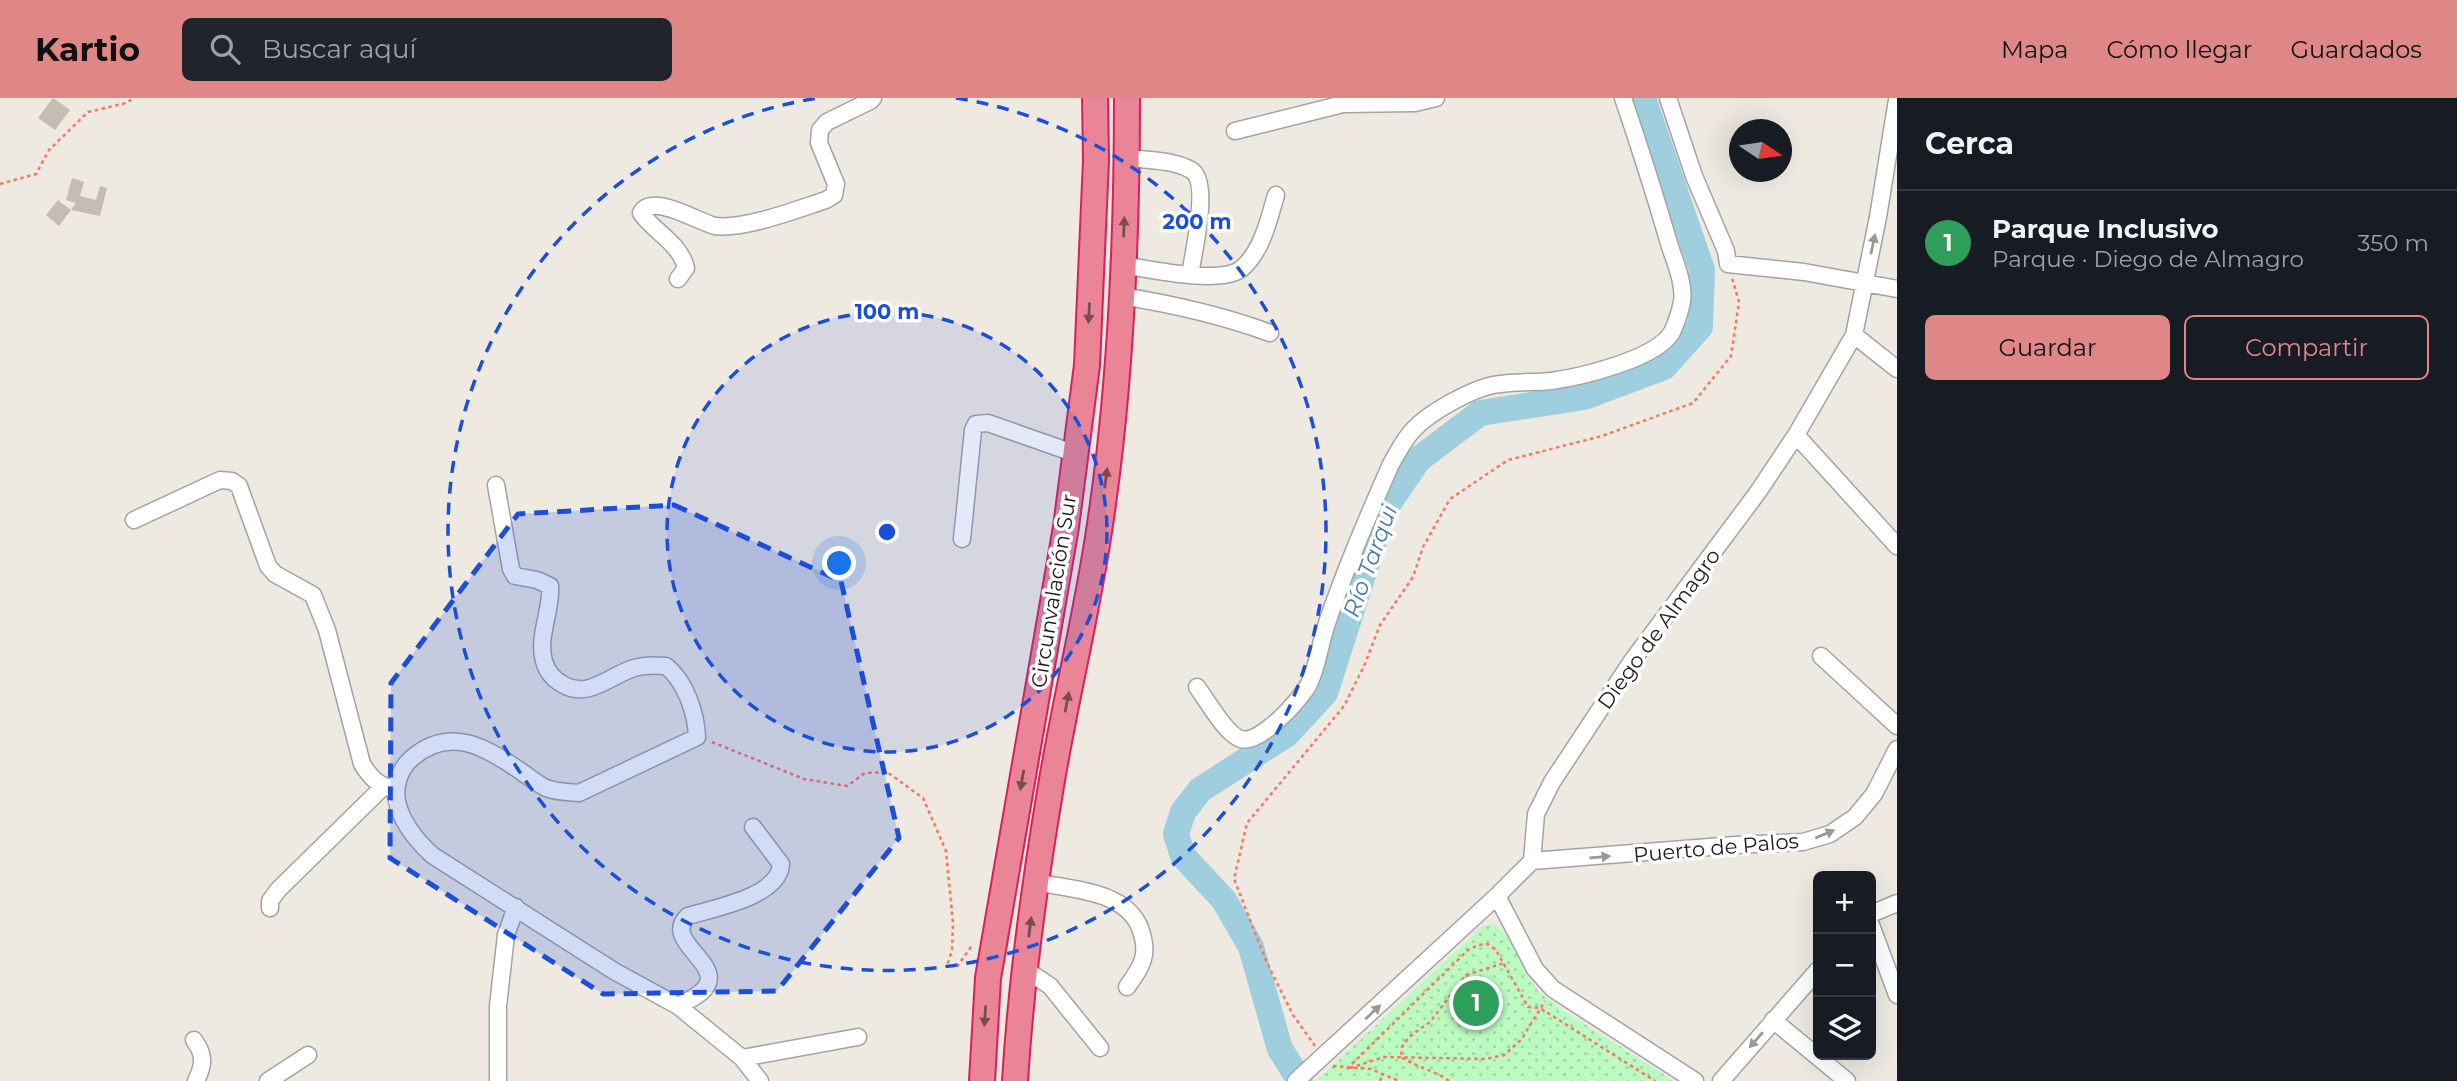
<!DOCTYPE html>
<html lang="es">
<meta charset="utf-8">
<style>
body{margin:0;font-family:Montserrat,sans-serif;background:#20242c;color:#f1f3f6}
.controls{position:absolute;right:21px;bottom:21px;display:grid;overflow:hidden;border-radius:10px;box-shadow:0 7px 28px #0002}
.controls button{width:63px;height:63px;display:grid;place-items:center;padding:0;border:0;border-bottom:2px solid #363941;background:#171b24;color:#f1f3f6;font:35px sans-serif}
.compass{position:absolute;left:1729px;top:21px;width:63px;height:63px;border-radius:50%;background:#171b24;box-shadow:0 7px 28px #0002;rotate:103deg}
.you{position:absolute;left:840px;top:466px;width:24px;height:24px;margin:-18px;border:5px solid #fff;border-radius:50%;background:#1a73e8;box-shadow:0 0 0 10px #1a73e833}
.badge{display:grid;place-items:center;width:46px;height:46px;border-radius:50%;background:#df8787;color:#fff;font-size:23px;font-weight:700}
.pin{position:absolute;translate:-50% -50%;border:4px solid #fff;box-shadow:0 2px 7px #0006}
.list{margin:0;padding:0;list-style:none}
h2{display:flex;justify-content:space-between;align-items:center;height:91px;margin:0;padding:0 28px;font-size:30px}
h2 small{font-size:23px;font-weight:400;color:#9ea1a6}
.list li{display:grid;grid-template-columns:46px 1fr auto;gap:21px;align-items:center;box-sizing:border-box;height:105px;padding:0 28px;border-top:2px solid #363941}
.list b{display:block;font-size:26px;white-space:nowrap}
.list p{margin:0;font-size:23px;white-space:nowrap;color:#9ea1a6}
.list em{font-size:23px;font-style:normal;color:#9ea1a6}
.actions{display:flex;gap:14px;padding:21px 28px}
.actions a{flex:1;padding:16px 0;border:2px solid #df8787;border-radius:10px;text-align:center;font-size:24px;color:#df8787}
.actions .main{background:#df8787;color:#111}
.icon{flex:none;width:38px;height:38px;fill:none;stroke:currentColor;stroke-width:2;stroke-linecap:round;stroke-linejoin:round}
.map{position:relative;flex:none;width:1897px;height:983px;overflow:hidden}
header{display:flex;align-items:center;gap:42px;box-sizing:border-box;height:98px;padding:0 35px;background:#df8787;color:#111}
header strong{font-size:33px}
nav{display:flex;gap:38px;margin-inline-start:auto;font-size:24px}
.search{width:490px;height:63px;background:#20242c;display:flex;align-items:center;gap:18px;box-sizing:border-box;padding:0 24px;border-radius:10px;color:#9ea1a6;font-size:26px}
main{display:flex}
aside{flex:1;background:#171b24}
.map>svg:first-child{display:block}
</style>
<header>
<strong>Kartio</strong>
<div class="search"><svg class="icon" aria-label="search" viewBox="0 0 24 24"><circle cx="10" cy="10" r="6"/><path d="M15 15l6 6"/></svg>Buscar aquí</div>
<nav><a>Mapa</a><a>Cómo llegar</a><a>Guardados</a></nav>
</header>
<main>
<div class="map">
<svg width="1897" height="983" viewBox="0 0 1897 983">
<defs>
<pattern id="park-dots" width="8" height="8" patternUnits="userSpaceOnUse" patternTransform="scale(1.75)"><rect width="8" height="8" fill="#bbfbc1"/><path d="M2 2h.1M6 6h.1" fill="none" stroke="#a0d7a5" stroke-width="1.8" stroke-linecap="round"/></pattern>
</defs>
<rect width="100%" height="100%" fill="#eeeae1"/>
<!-- park -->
<path fill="url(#park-dots)" d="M1495 826 1509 840 1537 892 1561 911 1674 983 1317 982 1483 828Z"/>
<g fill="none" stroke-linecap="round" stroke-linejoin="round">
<!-- river -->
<path stroke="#9fcfde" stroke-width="26" d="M1300 983 1280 951 1251 849 1224 802 1183 758 1176 736 1183 714 1200 692 1287 636 1325 595 1384 412 1419 361 1480 315 1584 299 1664 269 1700 229 1702 172 1643 0"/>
</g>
<!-- building -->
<path fill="#c6bcb4" d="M53 0 70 12 55 32 38 20Z
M72 80 84 84 80 98 96 102 100 88 107 90 100 118 71 112 76 105 66 102Z
M58 102 71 112 59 128 46 117Z"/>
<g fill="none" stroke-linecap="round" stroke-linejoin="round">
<!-- minor casing -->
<g stroke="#a3a3a3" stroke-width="19">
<path id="minor" d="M1668 0 1694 78 1726 153 1728 166 1804 174 1897 191
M1235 33 1343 6 1415 5 1436 0
M1127 60C1147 62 1173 62 1191 72 1211 83 1193 156 1190 177
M1122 167C1149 171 1220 187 1241 171 1262 154 1269 121 1276 97
M678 181 686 170C680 145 655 135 641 115 652 94 700 125 715 128 744 132 798 111 826 102L834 97 836 86 819 45 820 32 827 24 870 3 873 0
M1121 198C1172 206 1221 217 1270 235
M1854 237 1897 271
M1796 337 1897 448
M496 387 511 471 515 478 537 482 550 488C552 512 537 539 544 563 547 574 554 582 564 587 588 601 611 577 634 570 644 567 655 567 666 568 685 583 696 614 697 639L579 695C567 694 557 694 546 690 537 686 528 678 519 672 484 648 449 628 412 660 400 670 394 688 397 703 401 724 417 743 432 757L614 873 678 908 742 960 760 983
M134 422 220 382 232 383 239 388 268 468 275 476 313 497 327 532 362 666C371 680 378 688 395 691
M962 441 973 332 976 326 988 325 1076 356
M1821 558 1897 628
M1197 589C1207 602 1226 637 1241 641 1260 647 1300 602 1309 586 1318 567 1320 545 1327 525 1345 471 1368 418 1391 366 1398 354 1404 341 1414 331 1430 314 1470 292 1493 287 1512 283 1531 285 1551 283 1580 279 1657 261 1672 234 1676 226 1680 213 1682 204 1685 184 1673 160 1668 142 1654 94 1639 47 1623 0
M1532 763 1735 747 1803 744 1830 736 1855 719 1874 696 1897 651
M1036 784C1071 792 1125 792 1140 830 1150 857 1142 868 1127 889
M1497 798 1535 871 1553 891 1695 983
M270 810V803L278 792 383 689
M1871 816 1897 805
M1871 827 1897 897
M1026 872 1050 888 1100 950
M678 908C687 903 704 896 708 885 716 862 663 841 688 818 714 810 779 799 781 766L753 729
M1773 922 1847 983
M194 942C205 957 204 967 196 983
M742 960 858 939
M268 983 308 957
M498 983V908L506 837 516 809
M1296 983 1497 798 1532 763 1536 716 1552 684 1632 563 1758 394 1796 337 1854 237 1878 119 1897 2
M1721 983 1818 872"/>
</g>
<!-- highway casing -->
<g stroke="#dc1e5d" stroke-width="28">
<path id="highway" d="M982 983 988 880 1066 429 1087 267 1096 62 1095 0
M1015 983C1021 886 1034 789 1050 694 1064 607 1086 521 1099 433 1121 291 1127 144 1127 0"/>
</g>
<!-- path -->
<path stroke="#fe7462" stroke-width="2.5" stroke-dasharray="3.5 3.5" stroke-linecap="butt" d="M0 86 36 76 49 52 88 14 126 5 134 0
M712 644 804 681 847 688 865 675 887 674 923 700 946 753 953 826 952 852 948 865 956 870 973 846
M1315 948 1293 917 1267 865 1234 781 1247 725 1344 608 1364 568 1380 527 1413 479 1423 449 1450 401 1508 362 1602 338 1693 305 1731 258 1739 204 1732 180
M1333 968 1371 971 1399 983
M1350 970 1384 959 1486 961 1504 957 1521 942 1545 903
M1347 971 1468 852 1478 847 1488 846 1496 852 1528 909 1540 910 1655 983
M1380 983 1383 975
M1449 983C1434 972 1416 969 1401 959L1402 949 1409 939 1430 924 1466 877 1504 865"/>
<!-- minor -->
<use href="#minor" stroke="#fff" stroke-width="16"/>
<!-- highway -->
<use href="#highway" stroke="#e98596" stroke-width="24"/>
</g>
<!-- one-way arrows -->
<defs><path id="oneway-solid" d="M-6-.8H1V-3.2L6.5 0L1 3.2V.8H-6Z" transform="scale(1.75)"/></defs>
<g fill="#784b53">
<use href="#oneway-solid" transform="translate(1124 129) rotate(-88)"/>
<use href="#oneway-solid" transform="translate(1089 215) rotate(93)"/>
<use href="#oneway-solid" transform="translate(1106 380) rotate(-83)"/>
<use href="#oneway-solid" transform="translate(1067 604) rotate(-79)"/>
<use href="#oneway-solid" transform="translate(1022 682) rotate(100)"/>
<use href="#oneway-solid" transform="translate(1030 829) rotate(-83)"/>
<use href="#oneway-solid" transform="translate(985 918) rotate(94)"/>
</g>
<g fill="#999">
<use href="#oneway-solid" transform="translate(1873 146) rotate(-78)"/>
<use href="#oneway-solid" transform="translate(1825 736) rotate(-23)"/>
<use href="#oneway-solid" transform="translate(1600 759) rotate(-5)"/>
<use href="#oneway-solid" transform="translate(1373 914) rotate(-43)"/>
<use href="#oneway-solid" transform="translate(1756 942) rotate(131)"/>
</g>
<!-- marked area -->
<path fill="#1d4ed8" fill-opacity="0.2" stroke="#1d4ed8" stroke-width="5" stroke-dasharray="14 9" stroke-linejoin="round" d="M674 407 841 483 899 740 777 893 603 896 390 760 391 585 518 416Z"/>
<!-- distance rings -->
<circle cx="887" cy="434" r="220" fill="#1d4ed8" fill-opacity=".12"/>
<g fill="none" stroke="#1d4ed8" stroke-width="3.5" stroke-dasharray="12 9">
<circle cx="887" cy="434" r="220"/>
<path d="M956 0A439 439 0 1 1 818 0"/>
</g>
<g text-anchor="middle" stroke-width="7" stroke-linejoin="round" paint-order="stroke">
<!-- street labels -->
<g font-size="21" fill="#1c1c1c" stroke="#fff">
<text transform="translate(1054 493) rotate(-81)" y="7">Circunvalación Sur</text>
<text transform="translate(1659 531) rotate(-54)" y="7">Diego de Almagro</text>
<text transform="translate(1716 750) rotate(-5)" y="7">Puerto de Palos</text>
</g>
<!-- water labels -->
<g font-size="23" font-style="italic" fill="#4679ae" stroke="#fff">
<text transform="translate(1370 463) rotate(-70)" y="8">Río Tarqui</text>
</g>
</g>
<circle cx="887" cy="434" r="10" fill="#1d4ed8" stroke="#fff" stroke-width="3.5"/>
<g font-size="21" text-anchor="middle" font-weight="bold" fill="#1d4ed8" stroke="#fff" stroke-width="7" stroke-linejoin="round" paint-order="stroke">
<text x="1197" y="131">200 m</text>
<text x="887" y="221">100 m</text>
</g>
</svg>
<div class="controls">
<button>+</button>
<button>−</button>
<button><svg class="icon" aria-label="layers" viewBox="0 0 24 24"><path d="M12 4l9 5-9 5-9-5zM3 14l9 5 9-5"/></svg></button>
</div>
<svg class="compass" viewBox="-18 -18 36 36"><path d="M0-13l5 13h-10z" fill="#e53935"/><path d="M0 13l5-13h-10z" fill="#9ea1a6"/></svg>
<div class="you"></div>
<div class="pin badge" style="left:1476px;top:905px;background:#2e9e5b">1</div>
</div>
<aside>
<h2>Cerca<small></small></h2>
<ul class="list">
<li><span class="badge" style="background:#2e9e5b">1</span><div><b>Parque Inclusivo</b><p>Parque · Diego de Almagro</p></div><em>350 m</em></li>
</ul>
<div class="actions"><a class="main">Guardar</a><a>Compartir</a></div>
</aside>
</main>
